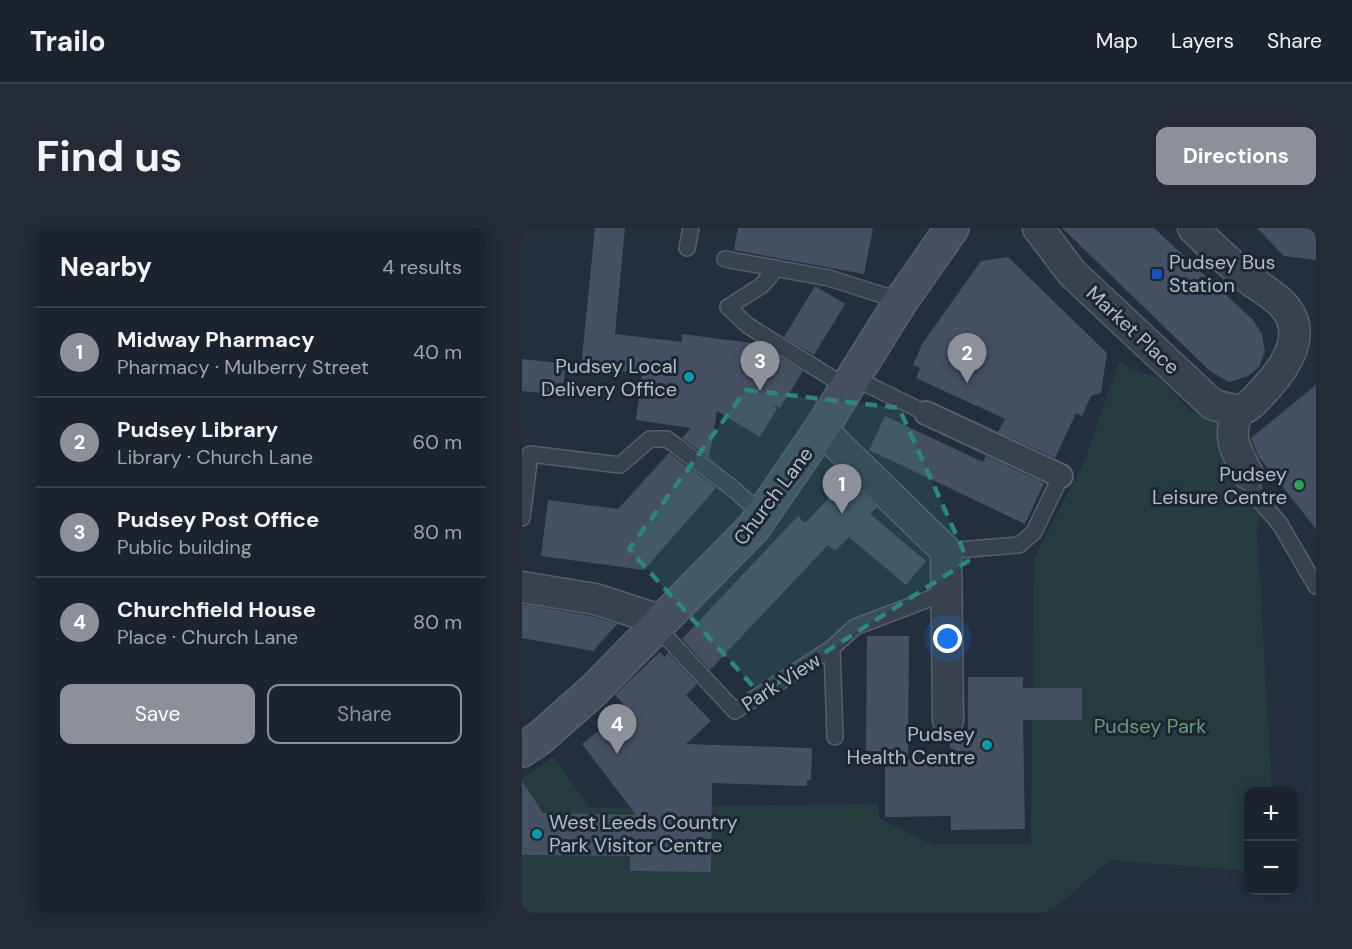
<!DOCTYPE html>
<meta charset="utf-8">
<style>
body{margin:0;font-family:"DM Sans",sans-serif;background:#242b36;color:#f1f3f6}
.controls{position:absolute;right:18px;bottom:18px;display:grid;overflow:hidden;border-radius:12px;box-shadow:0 3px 15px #0003}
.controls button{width:54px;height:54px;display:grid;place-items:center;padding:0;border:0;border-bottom:2px solid #39404a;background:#1b232e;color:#f1f3f6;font:30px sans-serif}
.you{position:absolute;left:426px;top:411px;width:21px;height:21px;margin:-15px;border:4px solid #fff;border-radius:50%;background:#1a73e8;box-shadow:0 0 0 9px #1a73e833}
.badge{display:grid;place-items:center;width:39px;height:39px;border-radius:50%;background:#8c9099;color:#fff;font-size:20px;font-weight:700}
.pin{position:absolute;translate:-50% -50px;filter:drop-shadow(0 2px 3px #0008)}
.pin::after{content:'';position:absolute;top:32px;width:21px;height:18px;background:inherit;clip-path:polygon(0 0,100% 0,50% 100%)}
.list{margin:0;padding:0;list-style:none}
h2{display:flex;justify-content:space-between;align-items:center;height:78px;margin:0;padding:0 24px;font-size:26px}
h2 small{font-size:20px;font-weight:400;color:#a0a4aa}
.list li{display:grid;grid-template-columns:39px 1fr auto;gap:18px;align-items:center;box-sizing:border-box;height:90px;padding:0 24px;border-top:2px solid #39404a}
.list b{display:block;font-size:22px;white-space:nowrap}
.list p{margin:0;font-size:20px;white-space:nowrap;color:#a0a4aa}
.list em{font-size:20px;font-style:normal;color:#a0a4aa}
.actions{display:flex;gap:12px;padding:18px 24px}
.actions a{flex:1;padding:14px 0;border:2px solid #8c9099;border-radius:12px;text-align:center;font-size:21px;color:#8c9099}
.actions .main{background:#8c9099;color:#fff}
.map{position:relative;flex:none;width:794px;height:685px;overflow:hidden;border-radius:12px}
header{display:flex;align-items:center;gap:36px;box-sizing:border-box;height:84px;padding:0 30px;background:#1b232e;border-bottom:2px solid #39404a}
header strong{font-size:28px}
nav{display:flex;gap:33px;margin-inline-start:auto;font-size:21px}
.intro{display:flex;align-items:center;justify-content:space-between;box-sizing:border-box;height:144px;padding:0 36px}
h1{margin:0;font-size:42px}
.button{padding:15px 27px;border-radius:12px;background:#8c9099;color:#fff;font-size:21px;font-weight:700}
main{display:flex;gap:36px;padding:0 36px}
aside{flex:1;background:#1b232e;border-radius:12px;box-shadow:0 3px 15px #0003}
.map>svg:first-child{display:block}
</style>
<header>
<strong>Trailo</strong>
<nav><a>Map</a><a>Layers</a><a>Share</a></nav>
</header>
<div class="intro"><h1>Find us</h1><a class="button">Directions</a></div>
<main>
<aside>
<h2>Nearby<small>4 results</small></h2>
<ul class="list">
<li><span class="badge">1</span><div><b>Midway Pharmacy</b><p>Pharmacy · Mulberry Street</p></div><em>40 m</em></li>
<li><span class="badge">2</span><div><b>Pudsey Library</b><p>Library · Church Lane</p></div><em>60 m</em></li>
<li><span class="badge">3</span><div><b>Pudsey Post Office</b><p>Public building</p></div><em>80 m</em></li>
<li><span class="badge">4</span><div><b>Churchfield House</b><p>Place · Church Lane</p></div><em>80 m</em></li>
</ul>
<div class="actions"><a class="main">Save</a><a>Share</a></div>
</aside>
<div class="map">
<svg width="794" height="685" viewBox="0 0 794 685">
<rect width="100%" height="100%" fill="#242f3e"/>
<!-- green -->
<path fill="#263c3f" d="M597 133 611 141 638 151 670 184 690 176 741 276 735 301 750 563 726 564V643L588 632 534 679 520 685H0V551L32 529 68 580 356 576 357 590 409 616H509L512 331 564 230Z"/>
<!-- building -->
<path fill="#455162" d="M73 0H103L93 106 160 114V106L237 116 281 143 258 180 249 176 255 181 238 209 195 183 187 229 199 239 160 210 169 200 114 192 120 145 59 140Z
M216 0H351L342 46 212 22Z
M540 0H632L731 92 740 106 743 124 737 139 726 148 707 154 688 143Z
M735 0H794V32L762 28Z
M486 29 585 125 579 165 569 168 560 188 554 185 533 230 476 204 483 191 394 150 398 140 391 137 400 116 459 33Z
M293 58 323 76 292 127 262 109Z
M0 131 44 136 40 167 0 163Z
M794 157V301L737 229 729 210Z
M363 188 461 234 464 228 522 255 503 296 347 222Z
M147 225 194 260 122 342 19 328 26 272 96 281Z
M325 251 355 279 348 286 404 333 384 357 327 309 313 323 306 317 188 442 160 411 276 288 283 295Z
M0 376 69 388 95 396 71 423 0 410Z
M345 408H387L386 531H429L428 509 438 504H446V449H501V460H560V492H501L503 601 429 602V588L363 589V524L344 523Z
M138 424 143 429 146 425 175 456 164 467 189 493 164 516 290 520 289 552H285V558L190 555 189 644 108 643V628L0 627V553L21 585 114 587 60 516 105 480 93 467Z"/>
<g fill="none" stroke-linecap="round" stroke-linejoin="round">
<!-- service casing -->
<g stroke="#565f6c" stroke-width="18">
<path id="service" d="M165 20 169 0
M203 31 307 50 379 73
M255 40 239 58 206 79 225 97 324 159
M330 149 404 185
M726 246 733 267 758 296 794 358
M0 290 8 226 98 237 128 211H145L209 259 241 287
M424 323 497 317 512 304 539 248
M135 399 213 483 310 420 333 399 425 364
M310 420 313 509"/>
</g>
<!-- pedestrian casing -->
<g stroke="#565f6c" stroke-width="26">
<path id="pedestrian" d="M404 185 539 248"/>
</g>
<!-- minor casing -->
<g stroke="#565f6c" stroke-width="33">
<path id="minor" d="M516 0 550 45 690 176C723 187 723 183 745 159 764 138 786 106 762 78 754 68 732 56 722 47 704 32 687 16 671 0
M716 183C705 210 713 221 726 246
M299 201 424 323 426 492
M0 359 73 371 141 393"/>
</g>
<!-- secondary casing -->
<g stroke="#565f6c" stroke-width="36">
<path id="secondary" d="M0 522 18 510 72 462 232 299 299 201 379 73 430 0"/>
</g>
<!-- service -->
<use href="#service" stroke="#38414e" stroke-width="15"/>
<!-- pedestrian -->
<use href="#pedestrian" stroke="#38414e" stroke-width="22"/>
<!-- minor -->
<use href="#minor" stroke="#38414e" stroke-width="30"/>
<!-- secondary -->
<use href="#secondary" stroke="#465061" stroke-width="33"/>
</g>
<!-- marked area -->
<path fill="#308480" fill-opacity="0.2" stroke="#308480" stroke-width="4.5" stroke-dasharray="12 8" stroke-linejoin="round" d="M224 162 377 180 446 333 238 466 107 321Z"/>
<!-- markers -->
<rect fill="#1a4fb4" stroke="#1d2633" stroke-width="2" x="629" y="40" width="12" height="12" rx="3"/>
<g fill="#0f9aa8" stroke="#1d2633" stroke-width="2">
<circle cx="167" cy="149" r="6"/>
<circle cx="465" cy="517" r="6"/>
<circle cx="15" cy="606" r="6"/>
</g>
<circle fill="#2e9e5b" stroke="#1d2633" stroke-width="2" cx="777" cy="257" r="6"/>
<g text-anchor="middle" stroke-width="6" stroke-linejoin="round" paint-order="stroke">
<!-- poi labels -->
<g font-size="20" fill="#b4bcc9" stroke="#1d2633" text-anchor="end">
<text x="647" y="41" text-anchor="start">Pudsey Bus<tspan x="647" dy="23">Station</tspan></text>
<text x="155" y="145">Pudsey Local<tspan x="155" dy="23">Delivery Office</tspan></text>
<text x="765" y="253">Pudsey<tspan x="765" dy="23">Leisure Centre</tspan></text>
<text x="453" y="513">Pudsey<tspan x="453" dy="23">Health Centre</tspan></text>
<text x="27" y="601" text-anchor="start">West Leeds Country<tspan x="27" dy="23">Park Visitor Centre</tspan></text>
</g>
<!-- street labels -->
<g font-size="20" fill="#b4bcc9" stroke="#1d2633">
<text transform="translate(611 102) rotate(43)" y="7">Market Place</text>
<text transform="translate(251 268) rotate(-53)" y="7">Church Lane</text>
<text transform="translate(259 454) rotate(-33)" y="7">Park View</text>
</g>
<!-- park labels -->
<g font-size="20" fill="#6b9a76" stroke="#1d2633">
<text x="628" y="505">Pudsey Park</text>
</g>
</g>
</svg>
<div class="controls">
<button>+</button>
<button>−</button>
</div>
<div class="you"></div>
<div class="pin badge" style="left:320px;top:286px">1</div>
<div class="pin badge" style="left:445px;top:155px">2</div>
<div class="pin badge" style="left:238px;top:163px">3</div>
<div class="pin badge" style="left:95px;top:526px">4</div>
</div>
</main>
